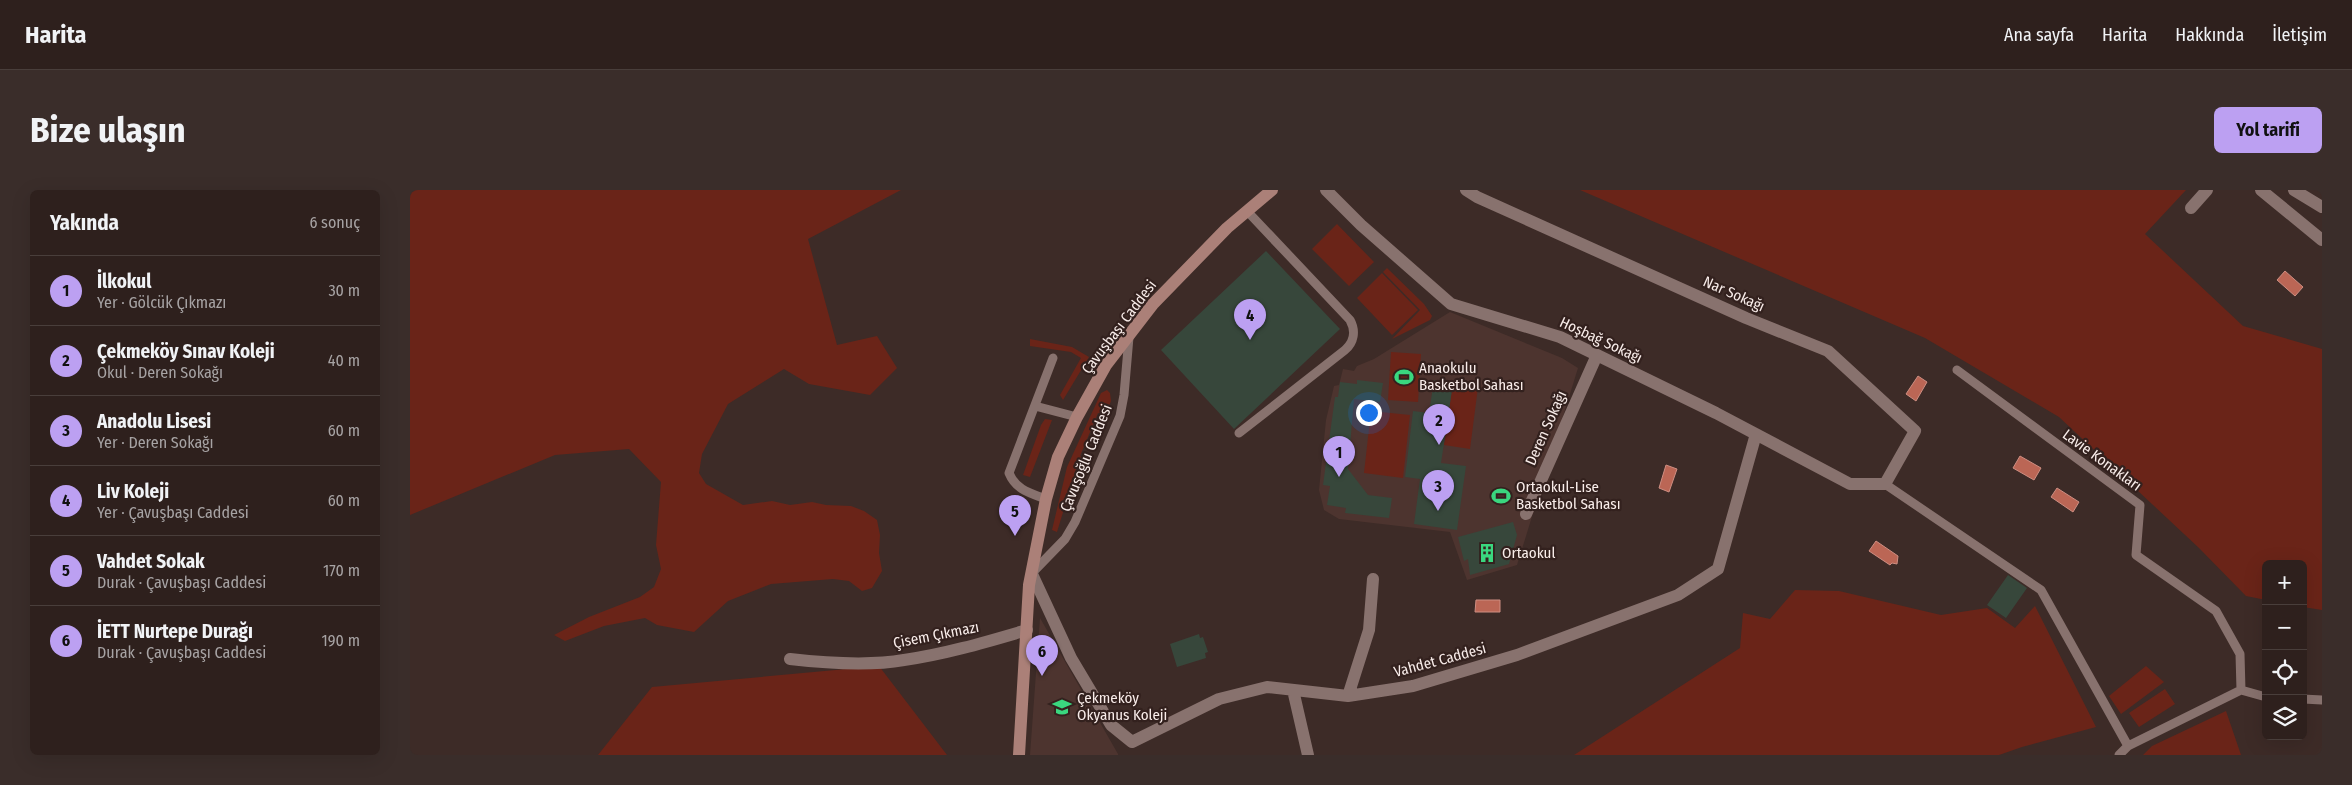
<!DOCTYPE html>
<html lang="tr">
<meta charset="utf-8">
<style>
body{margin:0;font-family:"Fira Sans Condensed",sans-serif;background:#3a2d2a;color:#f1f3f6}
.controls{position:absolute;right:15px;bottom:15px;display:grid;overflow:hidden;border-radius:8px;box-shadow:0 5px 20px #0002}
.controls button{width:45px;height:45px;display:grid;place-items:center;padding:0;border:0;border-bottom:1px solid #493e3b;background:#2e201d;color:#f1f3f6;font:25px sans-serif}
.you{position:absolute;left:958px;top:222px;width:18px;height:18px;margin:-12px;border:4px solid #fff;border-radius:50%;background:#1a73e8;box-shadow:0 0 0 8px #1a73e833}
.badge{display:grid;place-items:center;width:32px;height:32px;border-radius:50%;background:#bca0f2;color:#111;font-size:16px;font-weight:700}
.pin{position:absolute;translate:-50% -41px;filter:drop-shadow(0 1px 2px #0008)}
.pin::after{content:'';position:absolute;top:26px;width:18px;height:15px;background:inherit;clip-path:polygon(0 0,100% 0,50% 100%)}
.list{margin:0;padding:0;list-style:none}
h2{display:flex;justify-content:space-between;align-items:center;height:65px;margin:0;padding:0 20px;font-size:21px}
h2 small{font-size:16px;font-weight:400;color:#a7a3a4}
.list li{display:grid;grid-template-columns:32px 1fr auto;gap:15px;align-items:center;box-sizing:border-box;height:70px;padding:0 20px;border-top:1px solid #493e3b}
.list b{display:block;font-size:19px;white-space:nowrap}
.list p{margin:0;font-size:16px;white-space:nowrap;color:#a7a3a4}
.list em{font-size:16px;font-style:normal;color:#a7a3a4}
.icon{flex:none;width:28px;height:28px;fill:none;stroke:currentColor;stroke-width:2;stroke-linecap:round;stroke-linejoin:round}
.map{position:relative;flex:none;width:1912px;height:565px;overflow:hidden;border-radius:8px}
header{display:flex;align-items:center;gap:30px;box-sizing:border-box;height:70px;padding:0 25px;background:#2e201d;border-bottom:1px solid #493e3b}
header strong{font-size:24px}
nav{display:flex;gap:28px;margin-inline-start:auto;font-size:18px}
.intro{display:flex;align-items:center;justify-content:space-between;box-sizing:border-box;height:120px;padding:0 30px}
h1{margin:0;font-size:35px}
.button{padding:12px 22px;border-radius:8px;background:#bca0f2;color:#111;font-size:18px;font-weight:700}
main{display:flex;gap:30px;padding:0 30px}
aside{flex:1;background:#2e201d;border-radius:8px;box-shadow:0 5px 20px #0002}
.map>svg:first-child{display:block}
</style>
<header>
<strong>Harita</strong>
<nav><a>Ana sayfa</a><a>Harita</a><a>Hakkında</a><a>İletişim</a></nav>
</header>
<div class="intro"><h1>Bize ulaşın</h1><a class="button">Yol tarifi</a></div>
<main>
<aside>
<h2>Yakında<small>6 sonuç</small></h2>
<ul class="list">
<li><span class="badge">1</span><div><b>İlkokul</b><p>Yer · Gölcük Çıkmazı</p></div><em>30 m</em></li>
<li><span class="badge">2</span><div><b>Çekmeköy Sınav Koleji</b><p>Okul · Deren Sokağı</p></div><em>40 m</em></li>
<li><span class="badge">3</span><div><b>Anadolu Lisesi</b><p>Yer · Deren Sokağı</p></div><em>60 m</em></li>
<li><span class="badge">4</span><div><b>Liv Koleji</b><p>Yer · Çavuşbaşı Caddesi</p></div><em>60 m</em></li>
<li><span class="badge">5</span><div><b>Vahdet Sokak</b><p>Durak · Çavuşbaşı Caddesi</p></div><em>170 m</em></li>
<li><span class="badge">6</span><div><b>İETT Nurtepe Durağı</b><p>Durak · Çavuşbaşı Caddesi</p></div><em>190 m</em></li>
</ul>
</aside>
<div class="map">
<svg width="1912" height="565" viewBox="0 0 1912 565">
<rect width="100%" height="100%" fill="#3d2b27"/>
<!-- built -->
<path fill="#4d342f" d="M1040 122 1152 168 1168 178 1107 375 1057 390 1040 342 929 329 914 320 909 300 916 230 924 196 929 195 933 179 944 181 947 176 964 169Z
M630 428 708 564V565H620Z"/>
<!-- green -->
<path fill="#6a2418" d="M0 0H491L398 49 427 155 467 146 487 178 460 205 399 194 374 179 318 214 292 264 289 283 296 294 333 315 362 311 380 315 402 312 416 315 441 316 454 321 467 330 470 345 469 363 472 381 462 398 452 401 439 391 423 389 361 394 318 411 284 442 247 435 235 428 194 436 155 451 144 445 179 427 230 407 244 397 251 379 246 355 251 292 219 259 145 265 0 325Z
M1170 0H1776L1735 44 1833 136 1912 159V420L1893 417V374H1856V410L1836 406 1789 358 1649 227 1515 148Z
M927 34 964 72 939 96 902 59Z
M977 78 1014 114 1022 126 1020 130 982 149 1010 120 973 82Z
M972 83 1008 120 982 145 947 108Z
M620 149 662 157 679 167 653 210 650 205 671 168 661 162 620 156Z
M981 162 1011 164 1008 212 978 210Z
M1043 193 1068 197 1060 259 1034 255Z
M697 200 700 203 701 211 696 224 688 223 670 266 678 271 676 275 668 273 647 342 642 340 657 277 691 203Z
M961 221 1000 225 993 288 954 283Z
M635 229 642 230 620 287 613 285 631 235Z
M1385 400 1429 401 1531 425 1577 418 1605 438 1625 416 1686 537 1612 557 1589 565H1164L1330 458 1333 423 1360 429Z
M469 476 537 565H188L242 497Z
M1736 476 1754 492 1711 524 1699 506Z
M1755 499 1765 514 1729 537 1719 523Z
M1816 521 1831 565H1733L1742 556Z"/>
<!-- water -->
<path fill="#b65" stroke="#ce8e82" d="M1875 81 1893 97 1885 106 1867 90Z
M1508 186 1517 192 1506 211 1496 204Z
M1610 266 1631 278 1624 290 1603 278Z
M1256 275 1267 279 1259 302 1249 298Z
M1647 298 1669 312 1663 322 1641 307Z
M1466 351 1488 366 1487 374 1482 373 1480 375 1459 361Z
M1066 410H1090V422H1065Z"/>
<!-- building -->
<path fill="#37473b" d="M856 61 930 139 824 239 751 160Z
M947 190 973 193 970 212 944 209 938 279 958 305 982 308 979 328 935 323 936 318 917 315 920 296 913 295 925 207H928L930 192 947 194Z
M1024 190 1043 193 1031 273 1056 276 1047 340 1004 334 1010 289 995 287 1003 221 1019 223Z
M1103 332 1107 345 1099 374 1060 385 1058 369 1054 371 1048 347Z
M1598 385 1617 398 1596 428 1577 415Z
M789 444 790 448 793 447 798 462 795 463 796 468 767 477 760 454Z"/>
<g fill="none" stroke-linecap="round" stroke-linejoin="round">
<!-- lane -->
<path stroke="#88726e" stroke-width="9" d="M625 216 667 227
M829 243 935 160C944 152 946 141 940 130L837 21
M1475 294 1631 400 1718 556 1831 500 1830 464 1806 421 1726 365 1730 315 1547 180
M636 309C620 303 606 300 599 283L643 168
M622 383 655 349 665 332 710 226 714 205 719 147
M1831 500 1856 507
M1893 509 1912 510
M1709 565 1718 556"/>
<!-- street -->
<path stroke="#88726e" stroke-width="12" d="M916 0 951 35 1041 114 1150 147 1306 223 1440 294H1475L1505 241 1418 161 1336 128 1067 7 1056 0
M1851 0 1912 50
M1884 0 1912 17
M1781 18 1797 0
M1116 324 1187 165
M622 384 661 468 701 535 722 552 809 509 857 497 938 506 1003 496 1107 465 1268 405 1308 379 1346 244
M380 469C415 473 460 476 494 470 536 464 576 452 617 440
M883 500 898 565
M938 506 959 440 963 389"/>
<!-- secondary -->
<path stroke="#ab8078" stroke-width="12" d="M609 565 619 395 636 309 648 267 667 227 696 175 743 114 817 38 862 0"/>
</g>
<!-- icons -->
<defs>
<g id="stadium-bare" transform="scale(1.5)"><path d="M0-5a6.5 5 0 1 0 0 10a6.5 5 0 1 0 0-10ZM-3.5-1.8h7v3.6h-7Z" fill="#3ad77f" stroke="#33211e" stroke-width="2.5" paint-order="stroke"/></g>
<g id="building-bare" transform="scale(1.5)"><path d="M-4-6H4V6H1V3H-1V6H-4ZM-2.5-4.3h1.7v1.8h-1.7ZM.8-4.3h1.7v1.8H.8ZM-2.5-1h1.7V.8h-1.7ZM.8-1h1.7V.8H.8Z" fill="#3ad77f" stroke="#33211e" stroke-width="2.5" paint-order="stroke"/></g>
<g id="school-bare" transform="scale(1.5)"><path d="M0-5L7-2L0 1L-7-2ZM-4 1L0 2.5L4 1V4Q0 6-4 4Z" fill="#3ad77f" stroke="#33211e" stroke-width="2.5" paint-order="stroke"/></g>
</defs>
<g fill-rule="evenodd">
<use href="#stadium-bare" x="994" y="187"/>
<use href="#stadium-bare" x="1091" y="306"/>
<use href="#building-bare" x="1077" y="363"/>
<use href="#school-bare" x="652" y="517"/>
</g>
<g text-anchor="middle" stroke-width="4.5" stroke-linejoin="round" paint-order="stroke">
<!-- street labels -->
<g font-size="15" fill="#f9edea" stroke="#33211e">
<text transform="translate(1324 104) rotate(24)" y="5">Nar Sokağı</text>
<text transform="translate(709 137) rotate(-53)" y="5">Çavuşbaşı Caddesi</text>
<text transform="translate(1191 150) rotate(25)" y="5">Hoşbağ Sokağı</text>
<text transform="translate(1136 238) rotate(-66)" y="5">Deren Sokağı</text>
<text transform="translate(676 268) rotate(-68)" y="5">Çavuşoğlu Caddesi</text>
<text transform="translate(1692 270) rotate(36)" y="5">Lavie Konakları</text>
<text transform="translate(526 445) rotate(-11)" y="5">Çisem Çıkmazı</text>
<text transform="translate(1030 470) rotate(-15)" y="5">Vahdet Caddesi</text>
</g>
<!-- poi labels -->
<g font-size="15" fill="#f9edea" stroke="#33211e" text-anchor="start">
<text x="1009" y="183">Anaokulu<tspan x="1009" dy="17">Basketbol Sahası</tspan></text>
<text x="1106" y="302">Ortaokul-Lise<tspan x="1106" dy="17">Basketbol Sahası</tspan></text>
<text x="1092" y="368">Ortaokul</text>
<text x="667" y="513">Çekmeköy<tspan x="667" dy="17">Okyanus Koleji</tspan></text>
</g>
</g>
</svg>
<div class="controls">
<button>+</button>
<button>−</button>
<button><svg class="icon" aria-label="locate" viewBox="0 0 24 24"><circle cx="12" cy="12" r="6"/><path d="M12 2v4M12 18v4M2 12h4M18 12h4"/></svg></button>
<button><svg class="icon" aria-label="layers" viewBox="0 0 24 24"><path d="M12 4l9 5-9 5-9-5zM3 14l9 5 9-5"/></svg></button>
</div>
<div class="you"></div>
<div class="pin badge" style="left:929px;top:287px">1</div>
<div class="pin badge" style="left:1029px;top:255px">2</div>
<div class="pin badge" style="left:1028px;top:321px">3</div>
<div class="pin badge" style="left:840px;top:150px">4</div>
<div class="pin badge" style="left:605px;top:346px">5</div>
<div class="pin badge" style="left:632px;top:486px">6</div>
</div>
</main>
